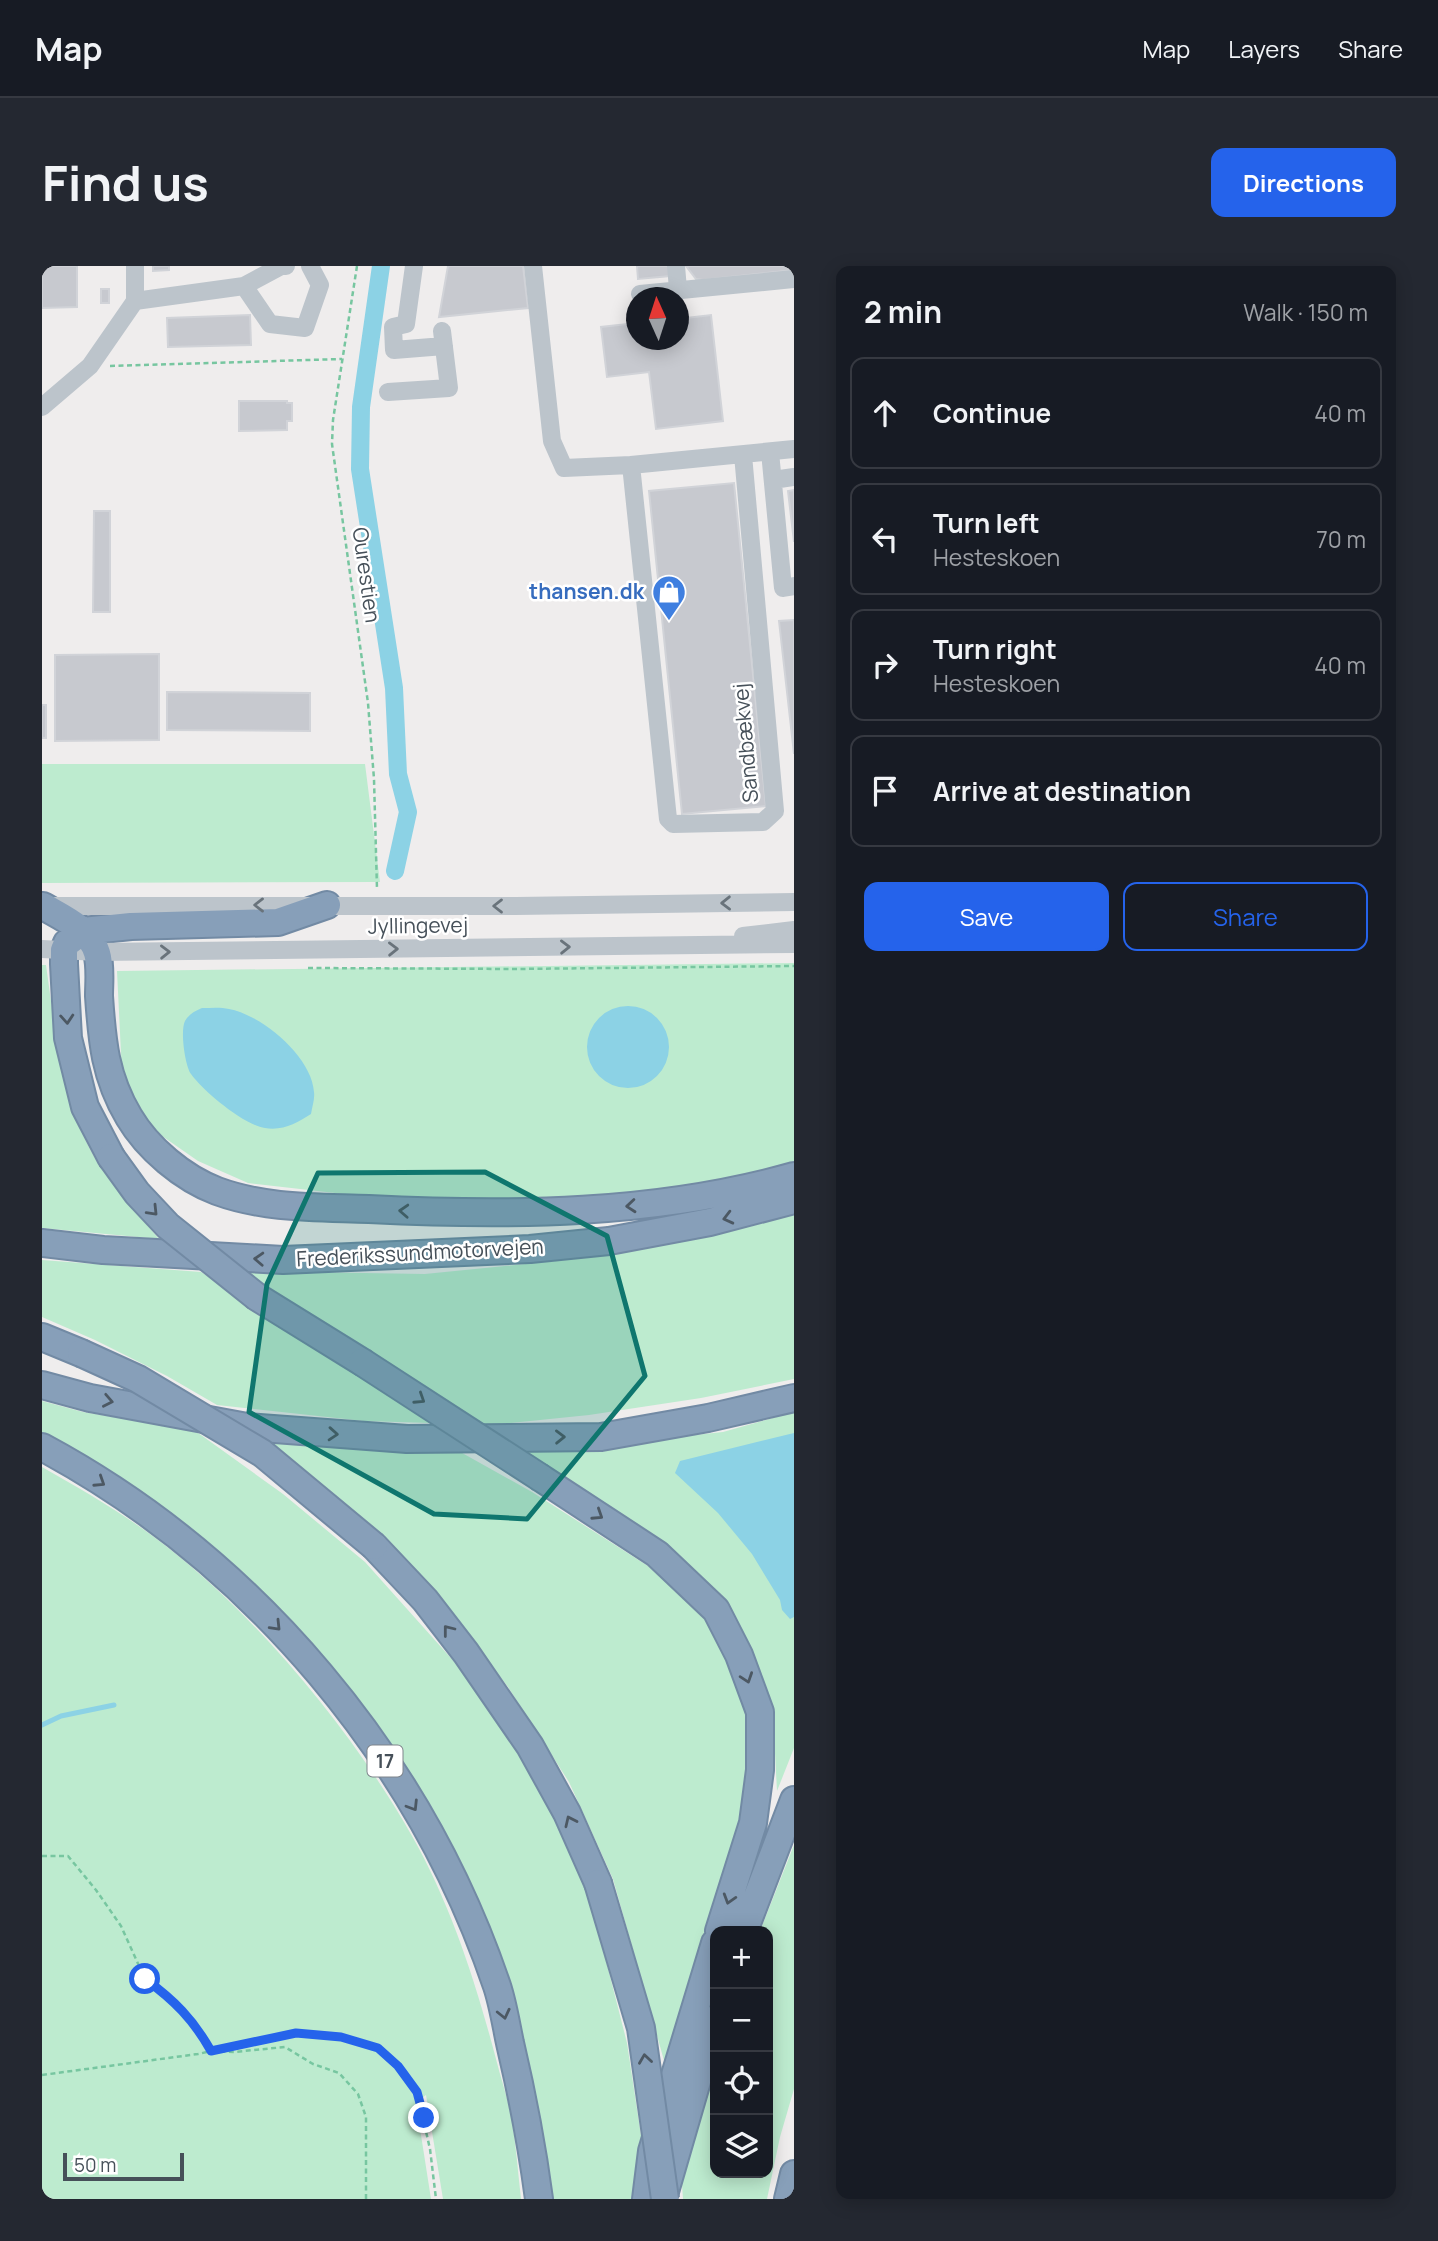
<!DOCTYPE html>
<meta charset="utf-8">
<style>
body{margin:0;font-family:Manrope,sans-serif;background:#242831;color:#f1f3f6}
.controls{position:absolute;right:21px;bottom:21px;display:grid;overflow:hidden;border-radius:14px;box-shadow:0 4px 18px #0003}
.controls button{width:63px;height:63px;display:grid;place-items:center;padding:0;border:0;border-bottom:2px solid #363941;background:#171b24;color:#f1f3f6;font:35px sans-serif}
.compass{position:absolute;left:584px;top:21px;width:63px;height:63px;border-radius:50%;background:#171b24;box-shadow:0 4px 18px #0003;rotate:357deg}
.scale{position:absolute;left:21px;bottom:18px;width:121px;box-sizing:border-box;padding-left:7px;border:4px solid #465059;border-top:0;font-size:19px;line-height:24px;white-space:nowrap;color:#465059;-webkit-text-stroke:5px #fff;paint-order:stroke}
.stop{position:absolute;width:21px;height:21px;margin:-16px;border:5px solid #2563eb;border-radius:50%;background:#fff}
.stop.end{background:#2563eb;border-color:#fff;box-shadow:0 2px 7px #0008}
.list{margin:0;padding:0;list-style:none}
h2{display:flex;justify-content:space-between;align-items:center;height:91px;margin:0;padding:0 28px;font-size:30px}
h2 small{font-size:23px;font-weight:400;color:#9ea1a6}
.list li{display:grid;grid-template-columns:46px 1fr auto;gap:21px;align-items:center;box-sizing:border-box;height:112px;margin:0 14px 14px;padding:0 14px;border:2px solid #363941;border-radius:14px}
.list b{display:block;font-size:26px;white-space:nowrap}
.list p{margin:0;font-size:23px;white-space:nowrap;color:#9ea1a6}
.list em{font-size:23px;font-style:normal;color:#9ea1a6}
.actions{display:flex;gap:14px;padding:21px 28px}
.actions a{flex:1;padding:16px 0;border:2px solid #2563eb;border-radius:14px;text-align:center;font-size:24px;color:#2563eb}
.actions .main{background:#2563eb;color:#fff}
.icon{flex:none;width:38px;height:38px;fill:none;stroke:currentColor;stroke-width:2;stroke-linecap:round;stroke-linejoin:round}
.map{position:relative;flex:none;width:752px;height:1933px;overflow:hidden;border-radius:14px}
header{display:flex;align-items:center;gap:42px;box-sizing:border-box;height:98px;padding:0 35px;background:#171b24;border-bottom:2px solid #363941}
header strong{font-size:33px}
nav{display:flex;gap:38px;margin-inline-start:auto;font-size:24px}
.intro{display:flex;align-items:center;justify-content:space-between;box-sizing:border-box;height:168px;padding:0 42px}
h1{margin:0;font-size:49px}
.button{padding:18px 32px;border-radius:14px;background:#2563eb;color:#fff;font-size:24px;font-weight:700}
main{display:flex;gap:42px;padding:0 42px}
aside{flex:1;background:#171b24;border-radius:14px;box-shadow:0 4px 18px #0003}
.map>svg:first-child{display:block}
</style>
<header>
<strong>Map</strong>
<nav><a>Map</a><a>Layers</a><a>Share</a></nav>
</header>
<div class="intro"><h1>Find us</h1><a class="button">Directions</a></div>
<main>
<div class="map">
<svg width="752" height="1933" viewBox="0 0 752 1933">
<rect width="100%" height="100%" fill="#efeded"/>
<!-- green -->
<path fill="#bdebcf" d="M0 498H323L338 616 0 617Z
M752 697V895L712 909 583 929 450 936 302 928 206 917 156 895 110 863 80 808 75 705Z
M0 699H4C13 763 21 841 56 897 73 924 97 948 117 973L0 962Z
M752 947V1113L659 1132 547 1149 438 1160 202 1005 383 1008 543 992Z
M0 994 159 1006 390 1157 322 1155 175 1139 125 1110 53 1074 0 1051Z
M0 1135 41 1146 152 1164 241 1228 323 1296 416 1400 474 1479 516 1554 545 1620 585 1777 600 1876 589 1933H507L493 1830 465 1715 430 1623 395 1550 287 1396 197 1305 102 1227 0 1172Z
M752 1146V1482L735 1525 731 1449 713 1395 682 1336 480 1187 681 1166Z
M222 1175 413 1183 490 1226 606 1300 667 1355 697 1413 707 1456 702 1551 623 1798 571 1613 527 1516 466 1421 384 1315 328 1258Z
M0 1201C44 1226 89 1252 129 1284 221 1357 312 1468 370 1570 409 1639 434 1717 454 1793 459 1813 466 1833 470 1854 474 1880 476 1907 479 1933H401L384 1829 374 1837 389 1933H0Z
M752 1579V1823L738 1871 725 1933H641L639 1905 673 1790V1907H726V1665H718Z"/>
<!-- water -->
<path fill="#8cd2e5" d="M545 781a41 41 0 1 1 82 0a41 41 0 1 1-82 0Z
M160 742C169 742 179 741 187 743 220 749 270 791 272 826 273 833 270 841 269 848 255 857 241 865 223 862 202 859 161 825 149 808 143 799 138 765 143 755 147 748 153 745 160 742Z
M752 1167V1351L748 1353 740 1344 738 1334 710 1288 676 1247 633 1207 638 1195Z"/>
<g fill="none" stroke-linecap="round" stroke-linejoin="round">
<!-- stream -->
<path stroke="#8cd2e5" stroke-width="5" d="M0 1459 19 1450 72 1439"/>
<!-- canal -->
<path stroke="#8cd2e5" stroke-width="18" d="M339 0 319 141 318 203 352 422 356 508 366 546 353 605"/>
</g>
<!-- building -->
<path fill="#c7c9cf" stroke="#d1d3d8" stroke-width="2" d="M0 0H35V41L0 42Z
M111 0H127V4L111 5Z
M406 0H481L486 42 397 51Z
M595 0H627L628 10 596 13Z
M644 0H752V4L661 14 654 13Z
M59 23H67V37H59Z
M208 49 209 79 126 81 125 52Z
M669 49 681 155 614 163 607 106 565 111 559 61 594 57V74H636V53Z
M197 135H245V137H250V155H245V164L197 165Z
M692 217 724 540 640 548 607 225Z
M752 224V276L746 225Z
M52 245H68V346H51Z
M752 354V488L737 355Z
M117 388V474L13 475V389Z
M125 426 268 427V465L125 464Z
M0 439H4V472H0Z"/>
<g fill="none" stroke-linecap="round" stroke-linejoin="round">
<!-- highway casing -->
<g stroke="#728aa4" stroke-width="30">
<path id="highway" d="M1 640C20 651 49 664 55 687 59 700 57 717 57 730 60 775 63 811 87 851 106 883 141 912 175 925 224 943 275 941 327 943 469 950 614 949 752 910
M69 891 43 841 26 772 22 698V684L25 677 41 665 89 660 236 656 285 639
M0 977 61 984 241 994 488 983 567 975 668 956 752 934
M215 1031 320 1096
M0 1071 39 1087
M0 1119 48 1132 205 1161 365 1173 559 1171 666 1152 752 1132
M0 1181C212 1295 378 1493 455 1720 461 1738 464 1758 468 1777 480 1828 490 1880 497 1933
M499 1212 615 1288 674 1344 697 1389 718 1446V1504L711 1557 677 1665
M332 1280 383 1334 424 1387 488 1480 525 1547 556 1617
M702 1665 752 1534
M622 1929 673 1753
M604 1933 610 1885 673 1677
M746 1933 752 1908"/>
</g>
<!-- path -->
<path stroke="#77c6a0" stroke-width="2.5" stroke-dasharray="5 3.5" stroke-linecap="butt" d="M315 0 291 154 290 178 326 437 332 513 335 623
M68 100 300 93
M266 702 473 703 752 700
M0 1590H26L54 1624 79 1660 103 1713 130 1732 158 1765 169 1785 192 1786 243 1781 271 1798 297 1807 316 1828 324 1851V1933
M0 1809 156 1788 254 1767 299 1771 336 1782 356 1800 375 1826 388 1883 394 1933"/>
<!-- minor -->
<path stroke="#bcc4cb" stroke-width="18" d="M372 0 364 58 351 61 352 84 402 80
M491 0 510 175 522 202 589 199 752 183
M634 0 636 23
M202 20 228 58 263 62 278 19 268 0
M598 28 752 13
M93 35 202 20 239 0H244
M346 126 407 122 400 65
M0 141 48 100 93 35V0
M728 186 741 322 752 320
M589 199 626 553 631 558 721 556 733 545 701 189
M731 214 752 211
M3 640H474L752 636
M701 670 752 664
M0 683 55 686 752 678"/>
<!-- highway -->
<use href="#highway" stroke="#879fb9" stroke-width="26"/>
<!-- highway-bridge casing -->
<g stroke="#728aa4" stroke-width="30" stroke-linecap="butt">
<path id="highway-bridge" d="M69 891 95 927 126 960 215 1031
M39 1087 96 1113 220 1187 332 1280
M320 1096 499 1212
M556 1617 599 1762 623 1933"/>
</g>
<!-- highway-bridge -->
<use href="#highway-bridge" stroke="#879fb9" stroke-width="26"/>
</g>
<!-- one-way arrows -->
<defs><path id="oneway-chevron" d="M-2-3.5L2.5 0L-2 3.5" fill="none" stroke-width="1.6" stroke-linecap="round" stroke-linejoin="round" transform="scale(1.75)"/></defs>
<g stroke="#69737b">
<use href="#oneway-chevron" transform="translate(684 637) rotate(179)"/>
<use href="#oneway-chevron" transform="translate(217 639) rotate(180)"/>
<use href="#oneway-chevron" transform="translate(456 640) rotate(-180)"/>
<use href="#oneway-chevron" transform="translate(523 681) rotate(-1)"/>
<use href="#oneway-chevron" transform="translate(351 683) rotate(-1)"/>
<use href="#oneway-chevron" transform="translate(123 686) rotate(-1)"/>
</g>
<g stroke="#4c5863">
<use href="#oneway-chevron" transform="translate(25 753) rotate(86)"/>
<use href="#oneway-chevron" transform="translate(589 940) rotate(175)"/>
<use href="#oneway-chevron" transform="translate(111 945) rotate(46)"/>
<use href="#oneway-chevron" transform="translate(362 945) rotate(-177)"/>
<use href="#oneway-chevron" transform="translate(686 952) rotate(166)"/>
<use href="#oneway-chevron" transform="translate(217 993) rotate(-177)"/>
<use href="#oneway-chevron" transform="translate(378 1133) rotate(33)"/>
<use href="#oneway-chevron" transform="translate(66 1135) rotate(11)"/>
<use href="#oneway-chevron" transform="translate(291 1168) rotate(4)"/>
<use href="#oneway-chevron" transform="translate(518 1171) rotate(-1)"/>
<use href="#oneway-chevron" transform="translate(58 1216) rotate(33)"/>
<use href="#oneway-chevron" transform="translate(556 1249) rotate(33)"/>
<use href="#oneway-chevron" transform="translate(234 1360) rotate(46)"/>
<use href="#oneway-chevron" transform="translate(406 1364) rotate(-128)"/>
<use href="#oneway-chevron" transform="translate(705 1412) rotate(71)"/>
<use href="#oneway-chevron" transform="translate(371 1540) rotate(58)"/>
<use href="#oneway-chevron" transform="translate(528 1555) rotate(-115)"/>
<use href="#oneway-chevron" transform="translate(687 1633) rotate(107)"/>
<use href="#oneway-chevron" transform="translate(462 1748) rotate(77)"/>
<use href="#oneway-chevron" transform="translate(603 1793) rotate(-98)"/>
</g>
<g fill="none" stroke-linecap="round" stroke-linejoin="round">
<!-- route -->
<path stroke="#2563eb" stroke-width="9" d="M103 1713C132 1734 151 1753 169 1785L254 1767 299 1771 336 1782 356 1800 375 1826 382 1852"/>
</g>
<!-- marked area -->
<path fill="#0f766e" fill-opacity="0.2" stroke="#0f766e" stroke-width="5" stroke-linejoin="round" d="M443 906 565 970 603 1110 485 1253 392 1248 207 1146 225 1018 276 907Z"/>
<!-- icons -->
<defs>
<g id="shop-pin" transform="scale(1.75)"><path d="M0 17L-7.5 6A9.5 9.5 0 1 1 7.5 6Z" fill="#3f7fe0" stroke="#fff"/><path d="M-5-2.5h2.3a2.7 3.5 0 0 1 5.4 0H5L5.5 6h-11ZM-1.5-2.5h3a1.5 2.3 0 0 0-3 0Z" fill="#fff"/></g>
</defs>
<g fill-rule="evenodd">
<use href="#shop-pin" x="627" y="326"/>
</g>
<g text-anchor="middle" stroke-width="5" stroke-linejoin="round" paint-order="stroke">
<!-- shield labels -->
<rect fill="#fff" stroke="#7e848b" stroke-width="2" x="325.5" y="1479.5" width="35" height="31" rx="5"/>
<g font-size="19" font-weight="bold" fill="#465059">
<text x="343" y="1502">17</text>
</g>
<!-- street labels -->
<g font-size="21" fill="#465059" stroke="#fff">
<text transform="translate(324 309) rotate(82)" y="7">Ourestien</text>
<text transform="translate(704 477) rotate(-95)" y="7">Sandbækvej</text>
<text transform="translate(376 660) rotate(-1)" y="7">Jyllingevej</text>
<text transform="translate(378 987) rotate(-3)" y="7">Frederikssundmotorvejen</text>
</g>
<!-- shop labels -->
<g font-size="21" font-weight="bold" fill="#366cbe" stroke="#fff" text-anchor="end">
<text x="602" y="333">thansen.dk</text>
</g>
</g>
</svg>
<div class="controls">
<button>+</button>
<button>−</button>
<button><svg class="icon" aria-label="locate" viewBox="0 0 24 24"><circle cx="12" cy="12" r="6"/><path d="M12 2v4M12 18v4M2 12h4M18 12h4"/></svg></button>
<button><svg class="icon" aria-label="layers" viewBox="0 0 24 24"><path d="M12 4l9 5-9 5-9-5zM3 14l9 5 9-5"/></svg></button>
</div>
<svg class="compass" viewBox="-18 -18 36 36"><path d="M0-13l5 13h-10z" fill="#e53935"/><path d="M0 13l5-13h-10z" fill="#9ea1a6"/></svg>
<div class="scale">50 m</div>
<div class="stop" style="left:103px;top:1713px"></div>
<div class="stop end" style="left:382px;top:1852px"></div>
</div>
<aside>
<h2>2 min<small>Walk · 150 m</small></h2>
<ul class="list">
<li><svg class="icon" aria-label="ahead" viewBox="0 0 24 24"><path d="M12 20V5M6 11l6-6 6 6"/></svg><div><b>Continue</b></div><em>40 m</em></li>
<li><svg class="icon" aria-label="left" viewBox="0 0 24 24"><path d="M17 20v-9H6M10 6l-5 5 5 5"/></svg><div><b>Turn left</b><p>Hesteskoen</p></div><em>70 m</em></li>
<li><svg class="icon" aria-label="right" viewBox="0 0 24 24"><path d="M7 20v-9h11M14 6l5 5-5 5"/></svg><div><b>Turn right</b><p>Hesteskoen</p></div><em>40 m</em></li>
<li><svg class="icon" aria-label="arrive" viewBox="0 0 24 24"><path d="M6 21V4h12l-3 4 3 4H6"/></svg><div><b>Arrive at destination</b></div></li>
</ul>
<div class="actions"><a class="main">Save</a><a>Share</a></div>
</aside>
</main>
